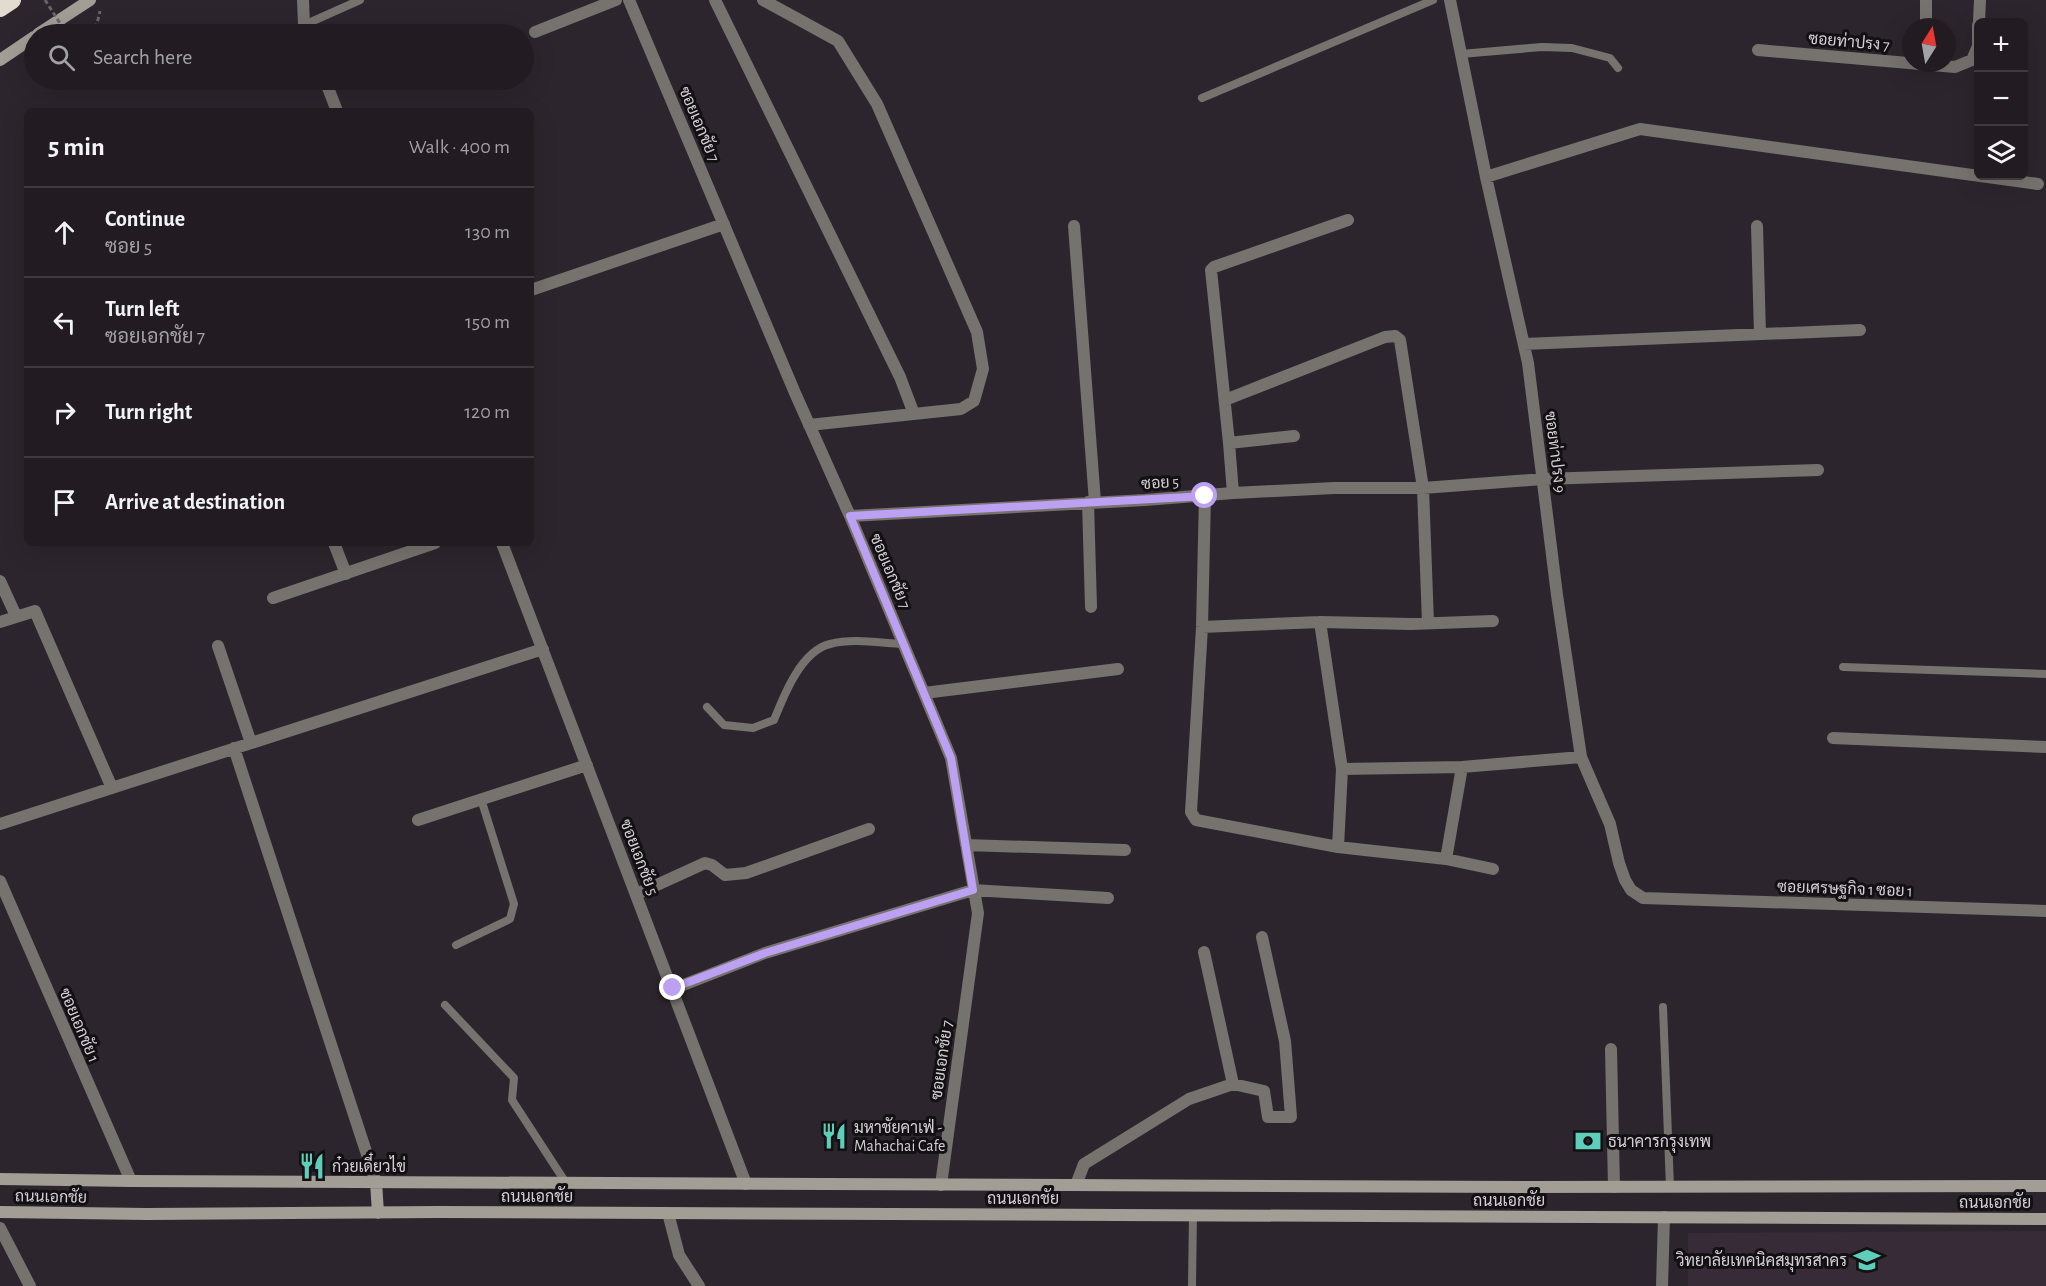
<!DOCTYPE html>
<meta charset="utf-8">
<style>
body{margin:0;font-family:"Alegreya Sans",Sarabun,sans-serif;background:#2e292f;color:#f1f3f6}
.controls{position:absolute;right:18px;top:18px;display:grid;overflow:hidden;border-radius:9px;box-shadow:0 6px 24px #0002}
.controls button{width:54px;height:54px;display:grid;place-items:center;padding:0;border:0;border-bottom:2px solid #3f3a40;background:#221c22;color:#f1f3f6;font:30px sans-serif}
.compass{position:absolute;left:1902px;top:18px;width:54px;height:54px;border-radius:50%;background:#221c22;box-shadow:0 6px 24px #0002;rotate:11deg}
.stop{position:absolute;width:18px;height:18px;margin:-14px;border:4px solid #bca0f2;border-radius:50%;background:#fff}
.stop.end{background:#bca0f2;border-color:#fff;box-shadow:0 2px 6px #0008}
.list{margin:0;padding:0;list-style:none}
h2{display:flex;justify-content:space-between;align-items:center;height:78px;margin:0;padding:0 24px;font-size:26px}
h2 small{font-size:20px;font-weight:400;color:#a2a1a5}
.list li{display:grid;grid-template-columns:39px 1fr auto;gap:18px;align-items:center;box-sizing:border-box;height:90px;padding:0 24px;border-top:2px solid #3f3a40}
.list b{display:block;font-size:22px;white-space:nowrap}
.list p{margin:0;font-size:20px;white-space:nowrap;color:#a2a1a5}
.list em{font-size:20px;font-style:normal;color:#a2a1a5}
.icon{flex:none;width:33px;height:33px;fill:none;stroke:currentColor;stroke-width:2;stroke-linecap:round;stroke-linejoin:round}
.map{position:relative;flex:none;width:2046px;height:1286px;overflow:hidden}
.search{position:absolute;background:#221c22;box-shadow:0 6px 24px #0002;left:24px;top:24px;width:510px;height:66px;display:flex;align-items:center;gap:15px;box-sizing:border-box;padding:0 21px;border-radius:33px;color:#a2a1a5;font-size:22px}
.panel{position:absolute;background:#221c22;box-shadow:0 6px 24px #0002;left:24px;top:108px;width:510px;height:438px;border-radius:9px}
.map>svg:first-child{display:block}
</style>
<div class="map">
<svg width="2046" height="1286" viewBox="0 0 2046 1286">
<rect width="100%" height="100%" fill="#2d252d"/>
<!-- built -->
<path fill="#372b38" d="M2046 1231V1286H1688V1233Z"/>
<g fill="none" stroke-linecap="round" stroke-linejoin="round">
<!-- path -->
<path stroke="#6a646a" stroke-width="3" stroke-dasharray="4.5 3" stroke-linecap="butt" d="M90 34 97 24 100 11"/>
<!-- lane -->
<path stroke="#76726e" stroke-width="8" d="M304 25 360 0
M1461 54 1542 47 1572 48 1610 58 1618 68
M1202 98 1433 0
M1843 667 2046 674
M707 707 724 725 753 728 774 720C784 695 801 651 830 644 853 638 880 643 904 644
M456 945 510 919 514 904 481 799
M445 1005 514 1078 512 1100 566 1183
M1663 1007 1670 1187
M1192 1286 1193 1215"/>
<!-- street -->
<path stroke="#76726e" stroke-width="12" d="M303 0 304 25 308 34
M629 0 795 393 850 516 951 758 978 913 941 1185
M715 0 900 377 914 414
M763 0 838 41 877 104 977 332 983 369 974 401 961 409 809 425
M1450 0 1486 177 1528 363 1557 595 1581 757 1610 824 1619 863 1625 880 1631 890 1643 898 2046 911
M1979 22 1980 0
M1926 27V0
M535 32 616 0
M1758 50 1955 67 1972 60 1978 46V25
M325 80 337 111
M1486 177 1640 129 2038 184
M1074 226 1095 502
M1757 226 1760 334
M531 290 724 224
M1524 344 1860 330
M1225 400 1385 337 1395 336 1400 340 1423 488 1428 623
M1294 436 1229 443 1211 270 1214 267 1348 220
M1229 443 1233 493
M1205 496 1202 627 1191 812 1196 820 1338 847 1446 859 1462 767
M1088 502 1091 607
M850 516 1145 500 1233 493 1334 488H1423L1543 479 1818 470
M334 543 346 574
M502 543 746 1184
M0 581 16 616
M273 598 435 543
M0 622 35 611 112 788
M1320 622 1342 769 1338 847
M1202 627 1320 622 1411 624 1493 621
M218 646 251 743
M924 693 1118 669
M1833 738 2046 747
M234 748 376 1182
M1342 769 1462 767 1581 757
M418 820 587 765
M0 824 543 649
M966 845 1125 850
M1446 859 1493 869
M0 881 131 1181
M637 894 705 863 712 865 725 875 746 873 869 829
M1204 952 1233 1084
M673 989 765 953 973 890 1108 898
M1611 1049 1614 1187
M1076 1185 1084 1164 1189 1099 1233 1084 1264 1091 1268 1117H1291L1285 1041 1262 937
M668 1213 679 1255 699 1286
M0 1228 30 1286
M1662 1286 1664 1217"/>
<!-- secondary -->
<path stroke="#a29d95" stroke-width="12" d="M38 34 90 0
M0 60 34 37
M0 1179 131 1181 1529 1187 2046 1186
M376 1182 378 1213
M0 1212 147 1214 439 1212 2046 1219"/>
<!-- highway -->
<path stroke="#e3dbcf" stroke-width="18" d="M0 8 12 0"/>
<!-- path-bridge -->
<path stroke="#6a646a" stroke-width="3" stroke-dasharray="4.5 3" stroke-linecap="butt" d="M45 0 67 34"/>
</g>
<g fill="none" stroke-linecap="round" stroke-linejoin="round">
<!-- route -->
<path stroke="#bca0f2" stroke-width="8" d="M673 988 765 953 973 890 951 758 850 516 1205 496"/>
</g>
<!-- icons -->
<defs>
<g id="restaurant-bare" transform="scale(2.07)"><path d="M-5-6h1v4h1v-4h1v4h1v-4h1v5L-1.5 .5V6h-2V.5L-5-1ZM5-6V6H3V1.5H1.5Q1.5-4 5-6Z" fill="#5dceb9" stroke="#131013" stroke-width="2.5" paint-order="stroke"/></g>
<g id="bank-bare" transform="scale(2.07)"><path d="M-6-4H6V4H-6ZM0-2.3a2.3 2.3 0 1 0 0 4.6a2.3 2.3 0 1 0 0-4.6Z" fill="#5dceb9" stroke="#131013" stroke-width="2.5" paint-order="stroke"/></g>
<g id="university-bare" transform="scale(2.07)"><path d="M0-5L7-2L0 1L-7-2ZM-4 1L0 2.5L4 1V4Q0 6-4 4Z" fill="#5dceb9" stroke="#131013" stroke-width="2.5" paint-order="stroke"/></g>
</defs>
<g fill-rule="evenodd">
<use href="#restaurant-bare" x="834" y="1136"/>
<use href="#bank-bare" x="1588" y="1141"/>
<use href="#restaurant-bare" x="312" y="1166"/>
<use href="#university-bare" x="1867" y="1260"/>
</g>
<g text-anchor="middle" stroke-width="6" stroke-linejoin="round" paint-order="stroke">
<!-- street labels -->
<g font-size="16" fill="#d5d0d5" stroke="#131013">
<text transform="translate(1849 41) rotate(5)" y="6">ซอยท่าปรง 7</text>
<text transform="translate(700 124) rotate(67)" y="6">ซอยเอกชัย 7</text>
<text transform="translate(1556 452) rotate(83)" y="6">ซอยท่าปรง 9</text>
<text transform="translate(1160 482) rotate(-4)" y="6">ซอย 5</text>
<text transform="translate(891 571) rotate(67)" y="6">ซอยเอกชัย 7</text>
<text transform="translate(640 857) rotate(69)" y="6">ซอยเอกชัย 5</text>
<text transform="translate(1845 888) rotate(2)" y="6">ซอยเศรษฐกิจ 1 ซอย 1</text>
<text transform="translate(80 1025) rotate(67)" y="6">ซอยเอกชัย 1</text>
<text transform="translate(941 1060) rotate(-82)" y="6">ซอยเอกชัย 7</text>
<text transform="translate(51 1196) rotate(1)" y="6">ถนนเอกชัย</text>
<text x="537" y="1202">ถนนเอกชัย</text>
<text x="1023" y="1204">ถนนเอกชัย</text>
<text x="1509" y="1206">ถนนเอกชัย</text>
<text x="1995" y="1208">ถนนเอกชัย</text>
</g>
<!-- poi labels -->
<g font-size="16" fill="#d5d0d5" stroke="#131013" text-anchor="start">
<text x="854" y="1133">มหาชัยคาเฟ่ -<tspan x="854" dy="18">Mahachai Cafe</tspan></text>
<text x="1608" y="1147">ธนาคารกรุงเทพ</text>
<text x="332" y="1172">ก๋วยเดี๋ยวไข่</text>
<text x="1847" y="1266" text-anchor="end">วิทยาลัยเทคนิคสมุทรสาคร</text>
</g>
</g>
</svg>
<div class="controls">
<button>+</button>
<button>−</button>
<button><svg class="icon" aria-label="layers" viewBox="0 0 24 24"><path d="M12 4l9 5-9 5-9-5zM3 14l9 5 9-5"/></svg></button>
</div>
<svg class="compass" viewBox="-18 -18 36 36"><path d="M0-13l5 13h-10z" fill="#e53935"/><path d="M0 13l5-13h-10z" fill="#a2a1a5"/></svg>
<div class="stop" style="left:1205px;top:496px"></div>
<div class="stop end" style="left:673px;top:988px"></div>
<div class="search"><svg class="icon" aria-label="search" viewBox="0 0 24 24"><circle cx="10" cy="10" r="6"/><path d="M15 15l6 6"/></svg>Search here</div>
<section class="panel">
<h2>5 min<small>Walk · 400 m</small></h2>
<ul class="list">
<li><svg class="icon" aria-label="ahead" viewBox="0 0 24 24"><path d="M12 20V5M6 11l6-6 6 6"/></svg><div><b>Continue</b><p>ซอย 5</p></div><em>130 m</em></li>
<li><svg class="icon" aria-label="left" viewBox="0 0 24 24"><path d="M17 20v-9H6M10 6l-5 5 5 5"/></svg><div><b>Turn left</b><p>ซอยเอกชัย 7</p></div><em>150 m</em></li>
<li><svg class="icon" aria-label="right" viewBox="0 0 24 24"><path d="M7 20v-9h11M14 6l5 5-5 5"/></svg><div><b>Turn right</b></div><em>120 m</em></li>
<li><svg class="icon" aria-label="arrive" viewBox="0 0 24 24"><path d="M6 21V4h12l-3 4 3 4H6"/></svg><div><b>Arrive at destination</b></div></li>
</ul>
</section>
</div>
